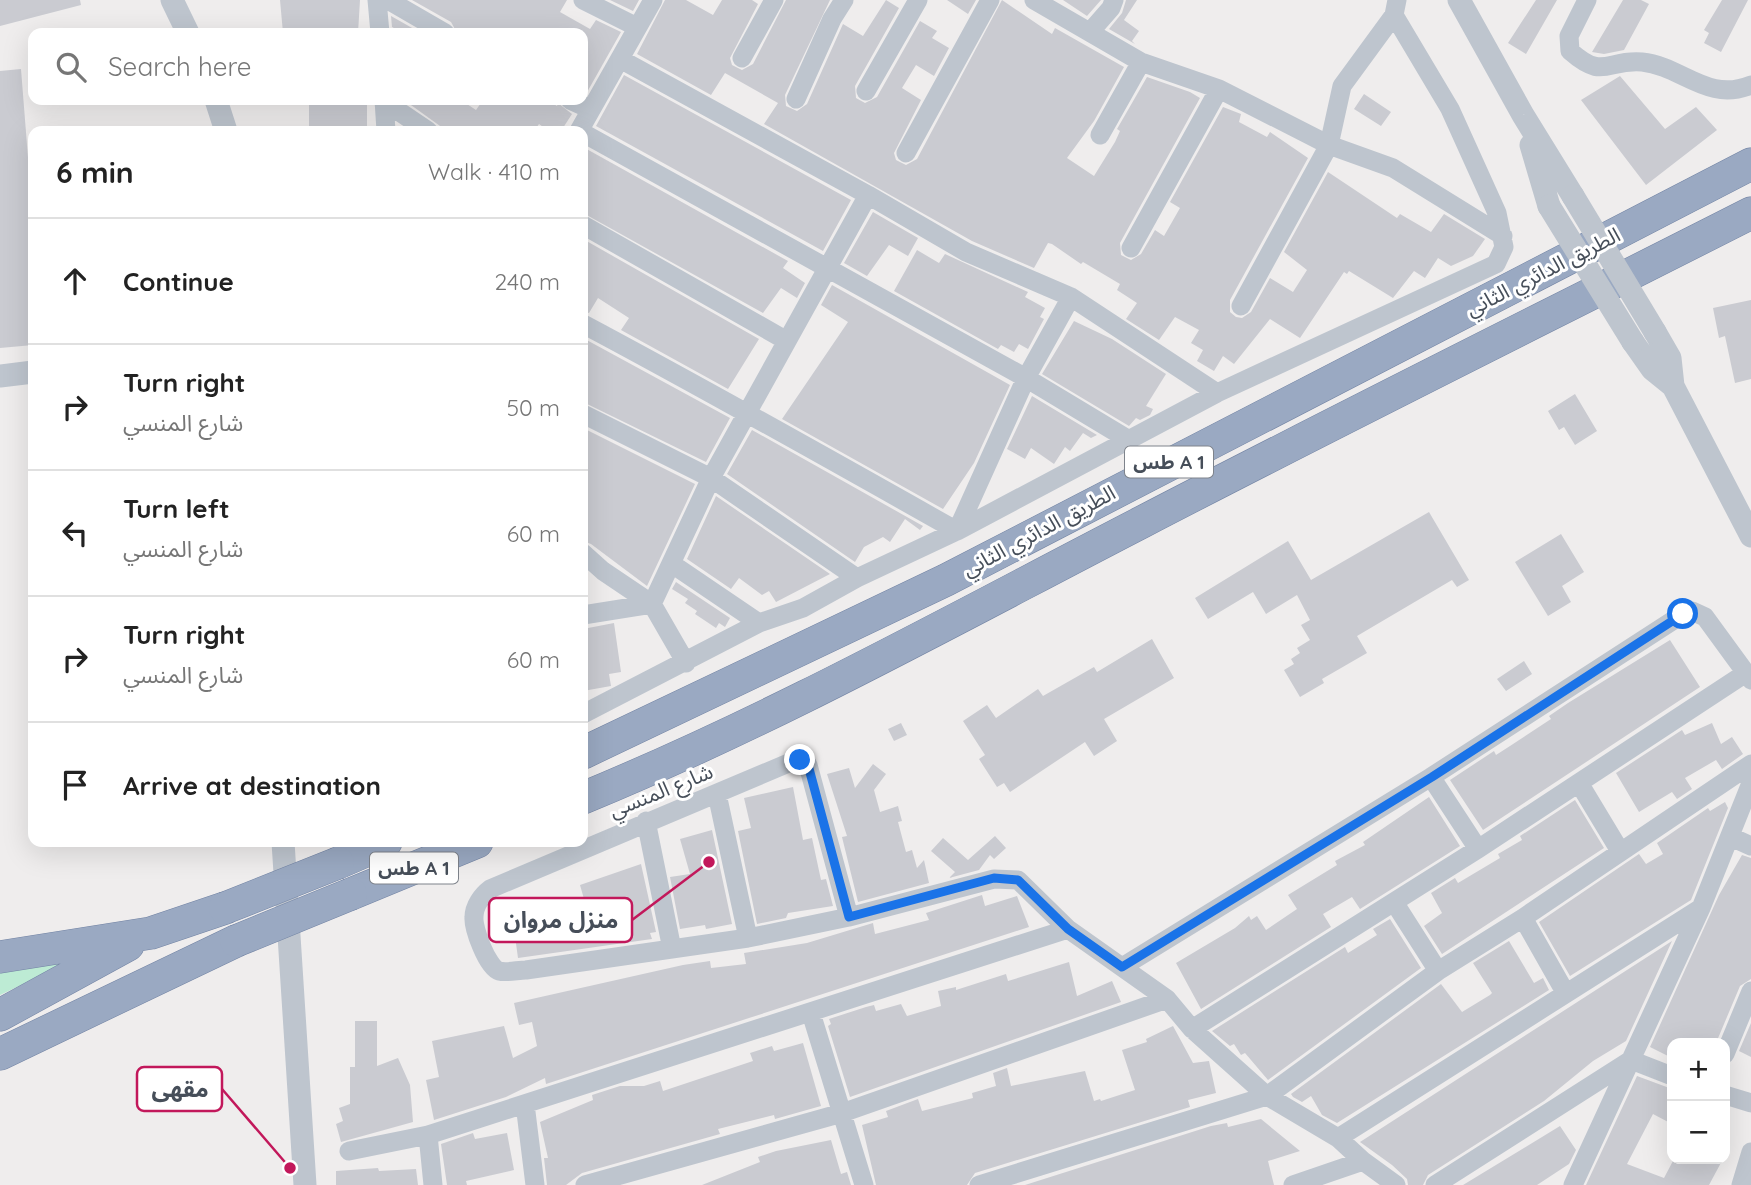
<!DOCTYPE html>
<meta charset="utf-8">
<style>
body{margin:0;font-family:Quicksand,"Noto Sans Arabic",sans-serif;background:#f2f2f2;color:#222}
.controls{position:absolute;right:21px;bottom:21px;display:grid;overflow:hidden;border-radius:14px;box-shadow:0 7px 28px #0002}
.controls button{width:63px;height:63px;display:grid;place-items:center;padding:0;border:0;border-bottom:2px solid #e0e0e0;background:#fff;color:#222;font:35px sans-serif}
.stop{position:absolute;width:21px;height:21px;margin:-16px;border:5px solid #1a73e8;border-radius:50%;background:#fff}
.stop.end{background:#1a73e8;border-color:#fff;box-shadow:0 2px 7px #0008}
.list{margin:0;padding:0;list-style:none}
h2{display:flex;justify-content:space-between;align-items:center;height:91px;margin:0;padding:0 28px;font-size:30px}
h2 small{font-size:23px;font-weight:400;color:#767676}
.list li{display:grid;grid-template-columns:46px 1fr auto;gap:21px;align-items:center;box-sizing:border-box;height:126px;padding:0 28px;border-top:2px solid #e0e0e0}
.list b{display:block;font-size:26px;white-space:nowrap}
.list p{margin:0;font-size:23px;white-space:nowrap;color:#767676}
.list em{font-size:23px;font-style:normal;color:#767676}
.icon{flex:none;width:38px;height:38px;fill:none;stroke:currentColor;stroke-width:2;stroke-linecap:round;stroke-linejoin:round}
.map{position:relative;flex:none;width:1751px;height:1185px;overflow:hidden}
.search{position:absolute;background:#fff;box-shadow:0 7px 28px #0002;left:28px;top:28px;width:560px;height:77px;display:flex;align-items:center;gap:18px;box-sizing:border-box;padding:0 24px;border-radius:14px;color:#767676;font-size:26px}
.panel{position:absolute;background:#fff;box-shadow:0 7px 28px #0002;left:28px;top:126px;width:560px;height:721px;border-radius:14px}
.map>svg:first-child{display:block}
</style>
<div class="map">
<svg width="1751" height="1185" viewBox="0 0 1751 1185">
<rect width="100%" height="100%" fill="#efeded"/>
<!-- green -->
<path fill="#bdebd4" d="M89 953 0 995V968Z"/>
<!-- building -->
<path fill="#cacbd1" d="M0 0H80L81 5 0 26Z
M280 0H360L358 33H283Z
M412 0H567L560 12 590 29 596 20 621 32 586 94 583 92V33H457L451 22Z
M610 0H639L633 11Z
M665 0H686L713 15 722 0H752L758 4 730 58 732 65 742 70 753 64 786 0H830L785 95 786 106 797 111 807 104 843 24 863 36 886 0 899 8 855 86 856 98 865 103 877 97 920 21 937 31 932 38 949 48 934 76 916 65 902 88 921 100 894 153 896 160 906 165 917 159 1002 0 1052 34 1055 28 1124 67 1094 121 1067 158 1094 176 1115 142 1120 131 1117 129 1147 77 1190 92 1200 98 1120 243 1121 255 1131 260 1141 254 1155 230 1164 236 1180 208 1170 202 1223 107 1241 114 1239 122 1267 137 1270 132 1308 158 1230 300V312L1236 317 1242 318 1251 312 1270 278 1293 292 1307 270 1284 252 1328 172 1397 218 1400 214 1431 232 1444 214 1485 239 1473 256 1451 266 1438 258 1425 278 1414 271 1393 298 1349 271 1347 274 1344 272 1300 338 1270 319 1234 364 1223 356 1214 371 1197 361 1203 350 1191 343 1199 330 1175 317 1159 340 1126 319 1137 303 1117 290 1120 284 1083 262 1081 264 1052 244 1048 243 1034 268 972 241 764 124 778 103 725 73 711 95 637 54Z
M947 0H976L968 14Z
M1063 0H1101L1087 16Z
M1126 0H1137L1124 20 1139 31 1132 41 1135 44 1109 29 1122 13Z
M1536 0H1557L1526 54 1508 43Z
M1623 0H1641L1649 4 1624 50 1604 54 1592 52Z
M1722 0H1748L1721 52 1704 43 1709 33 1704 30Z
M391 16 421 33H403L392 27Z
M21 69 33 221V345L0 348V71Z
M624 75 851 200 823 251 596 126Z
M1620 76 1665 129 1696 107 1717 130 1646 185 1581 100Z
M1364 94 1391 112 1381 126 1354 109Z
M354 100H367V128L309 127V105L352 103Z
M404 100H461L476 110 483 100H547L557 106 558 103 572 114 561 131H549L539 124 534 131H522L514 126 510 131H447Z
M583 147 788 261 783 268 805 283 797 298 781 288 763 313 583 213Z
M873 212 918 238 908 256 889 245 867 276 844 263Z
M583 239 759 339 728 389 621 330 629 318 598 298 589 313 583 312Z
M917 250 939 263 945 254 1028 292 1025 297 1045 308 1040 317 1044 319 1028 349 1019 344 1014 352 1001 345 998 349 894 291Z
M832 285 1010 385 974 463 943 509 782 419 848 322 821 305Z
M1751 300V379L1735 383 1725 336 1719 338 1713 308Z
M1074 321 1112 339 1166 374 1146 406 1153 409 1150 415 1140 420 1136 418 1129 426 1042 374Z
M583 338 730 418 706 462 583 402Z
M1575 394 1597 431 1575 445 1564 427 1559 430 1548 411Z
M1032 396 1097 435 1091 438 1083 433 1070 451 1065 447 1054 464 1031 448 1025 459 1007 449Z
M583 428 695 484 647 586 591 544 583 541Z
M752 430 811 463 923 526 920 530 905 519 890 542 883 537 864 547 855 562 727 474Z
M716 496 830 574 776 602 769 591 762 595 739 578 731 589 687 559Z
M1429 512 1469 580 1457 587 1452 580 1357 636 1367 653 1322 679 1324 683 1300 697 1284 670 1294 664 1291 659 1300 653 1297 648 1310 640 1301 625 1310 620 1297 595 1266 614 1253 592 1208 619 1195 598 1288 541 1311 580Z
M1561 534 1584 572 1562 586 1571 602 1548 616 1515 562Z
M676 582 730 618 725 627 719 623 716 628 695 614 697 611 685 603 688 599 672 589Z
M614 623 621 672 609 674 611 686 583 691V629Z
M1152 639 1174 678 1104 719 1117 741 1094 756 1085 742 1010 792 1004 783 997 787 979 759 985 755 963 721 987 705 996 718 1038 689 1043 696 1094 667 1097 672Z
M1670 640 1700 687 1483 830 1450 780 1494 751 1496 755 1510 746 1551 719 1549 716 1568 703Z
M1524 661 1532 674 1506 691 1497 679Z
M901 723 907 735 894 741 888 729Z
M1712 723 1721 744 1732 737 1743 754 1722 769 1716 760 1685 778 1692 789 1677 799 1672 792 1639 812 1616 773 1682 730 1685 735Z
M873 764 886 774 874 790 880 812 898 806 902 821 898 822 906 852 912 850 917 868 924 860 929 883 858 902 842 837 847 836 827 774 849 768 855 788Z
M793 787 803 840 812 838 821 880 826 879 833 906 788 913 786 918 757 924 738 831 751 828 744 798Z
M1429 797 1460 846 1360 909 1352 897 1323 914 1331 927 1201 1009 1176 963 1235 928 1249 916 1251 920 1257 916 1266 930 1297 909 1288 895 1337 865 1335 861 1365 845 1363 842Z
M1575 800 1604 848 1442 954 1424 926 1442 913 1431 893 1455 878 1458 883 1500 858 1498 854 1522 840 1520 836Z
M1725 802 1728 808 1691 900 1570 976 1539 922 1639 854 1646 864 1663 854 1657 843 1708 808 1710 811Z
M712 830 732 924 706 929 705 925 680 929 670 877 690 874 680 839Z
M995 836 1006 848 994 859 990 855 979 870 949 878 955 872 931 851 943 838 968 860Z
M1742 855 1751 858V979L1740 986 1716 1043H1672V1058L1650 1047 1719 895Z
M641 864 656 932 650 933 652 939 518 958 514 929 508 930 504 906 535 901 536 910 584 899 580 885Z
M982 895 985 906 1017 896 1029 927 546 1084 545 1078 506 1097 434 1120 426 1080 439 1077 432 1041 504 1026 513 1058 537 1046 532 1022 519 1025 514 1003 683 965 710 961 711 968 746 964 744 953 807 943 873 923 875 934 929 920 926 913Z
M1390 919 1421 968 1268 1080 1245 1053 1241 1055 1234 1044 1230 1046 1212 1031 1345 947 1348 953 1377 935 1373 929Z
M1509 941 1534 983 1543 978 1549 990 1337 1123 1322 1115 1311 1096 1302 1102 1293 1097 1291 1094 1441 984 1462 1012 1490 995 1492 993 1473 963Z
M1672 941 1626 1041 1593 1061 1544 1101 1428 1175 1423 1185H1408L1407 1179 1392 1165 1360 1142Z
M1069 962 1077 996 1112 981 1121 1002 850 1097 828 1026 831 1024 829 1019 866 1007 874 1005 876 1011 901 1004 907 1016 941 1006 938 991 956 987V990L1006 974 1008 981Z
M355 1021H377V1066L398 1058 410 1085 413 1122 341 1142 336 1124 343 1121 339 1108 350 1104V1067H355Z
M1751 1023V1057L1739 1051Z
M1173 1026 1193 1063 1209 1061 1216 1093 1188 1100 1190 1107 975 1173 967 1185H876L862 1125 888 1117 886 1111 918 1099 922 1111 973 1098 972 1093 996 1086 993 1073 1007 1068 1011 1086 1085 1071 1094 1101 1100 1099 1101 1101 1135 1090 1122 1050 1147 1042 1146 1039Z
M803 1043 821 1106 775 1119 774 1115 718 1129 720 1134 582 1173 566 1185H547L544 1158H548L540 1122 593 1100 592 1095 620 1086H644L660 1081 663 1091 753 1061 750 1053 772 1046 774 1051Z
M1637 1076 1672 1089V1124L1653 1114 1627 1164 1664 1178 1674 1159H1723L1709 1185H1586Z
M1261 1119 1300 1151 1268 1161 1274 1185H1025L1211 1126 1227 1123 1228 1127Z
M1560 1126 1576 1150 1569 1164 1537 1185H1463Z
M473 1133 475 1139 507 1133 514 1170 466 1181 467 1185H447L441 1144Z
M831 1140 841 1174 847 1172 851 1185H702L760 1162 758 1157 776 1151Z
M378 1168 379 1171 416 1169 418 1185H336V1171Z"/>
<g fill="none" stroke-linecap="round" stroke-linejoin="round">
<!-- trunk casing -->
<g stroke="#7384a4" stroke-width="33">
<path id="trunk" d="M583 753 946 580 1751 164
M583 798C777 718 956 618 1142 522 1344 417 1548 316 1751 213
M338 863 386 842
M351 894 477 842
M0 957 151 933 225 908
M0 1015 128 945
M0 1054 236 941"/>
</g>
<!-- minor -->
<path stroke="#bec5ce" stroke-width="19" d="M377 0 380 33
M388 0 445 33
M583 0 637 27
M1034 0 1141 62 1219 89 1329 145 1241 306
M1587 0 1569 36 1570 51C1604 81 1606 59 1642 62 1682 66 1707 103 1751 85
M1394 15 1342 86 1329 145 1393 168 1503 236
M1090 32 1111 8 1114 0
M742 58 774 0
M620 59 868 195 966 252 1071 297 1217 393
M866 91 918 0
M796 99 832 19 844 0
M384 100 386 131
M570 100 590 109
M385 102 428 131
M579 131 653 0
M583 133 1026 378 1129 440
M1100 135 1141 62
M906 153 990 0
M583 225 787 341
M1131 248 1219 89
M583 324C709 391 833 461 957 531L1026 378 1071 297
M583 414 711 478 857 578
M583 553 603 571 652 604 686 663
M669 569 675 566 759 623
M583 615 652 604 711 478 868 195
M583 714 759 623 803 608 857 578 957 531 1217 393 1496 264 1504 247 1497 213 1450 109 1394 15 1397 0
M1431 777 1478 849
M1579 783 1620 851
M717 794 748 938
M646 821 672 949
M1731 837 1751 846
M1394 902 1438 971
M849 917 808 765 798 759 490 889C482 895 474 906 474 917 473 928 487 967 499 971 507 973 518 970 526 970L748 938 849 917 994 879 1018 880 1068 929 1167 999 1192 1029 1267 1096 1338 1138 1363 1161 1396 1185
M1523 918 1565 992
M1122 967 1431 777 1683 614 1692 611 1705 617 1751 680
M811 1013 864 1185
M1192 1029 1478 849 1746 673
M1725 1054 1751 991
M1725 1095 1751 1103
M525 1104 535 1185
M428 1135 433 1185
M1338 1138 1701 908
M349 1151 428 1135 1068 929
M585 1185 842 1113 1167 999
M979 1185 1267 1096 1438 971 1523 918 1751 764
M1293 1185 1363 1161
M1435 1185 1631 1060 1672 1076
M1573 1185 1701 908 1751 783
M1741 1185 1751 1152"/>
<!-- tertiary -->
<path stroke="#bec5ce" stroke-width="23" d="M172 0 188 33
M1459 0 1523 115 1573 196
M216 100 226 131
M1531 145 1549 206
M1655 332 1670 358 1673 386 1751 536
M1633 342 1652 369 1673 386
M0 376 33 372
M283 842 305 1185"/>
<!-- trunk -->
<use href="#trunk" stroke="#9aa9c2" stroke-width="32"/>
<!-- trunk-bridge casing -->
<g stroke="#7384a4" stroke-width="33" stroke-linecap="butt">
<path id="trunk-bridge" d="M225 908 338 863
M236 941 351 894"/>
</g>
<!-- tertiary-bridge -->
<path stroke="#bec5ce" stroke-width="23" d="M1573 196 1655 332
M1549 206 1633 342"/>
<!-- trunk-bridge -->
<use href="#trunk-bridge" stroke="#9aa9c2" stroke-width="32"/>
</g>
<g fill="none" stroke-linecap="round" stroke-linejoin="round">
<!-- route -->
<path stroke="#1a73e8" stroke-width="9" d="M800 760 808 765 849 917 994 878 1018 880 1068 929 1122 967 1432 777 1683 614"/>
</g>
<g text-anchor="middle" stroke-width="6" stroke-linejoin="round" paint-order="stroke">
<!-- shield labels -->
<g fill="#fff" stroke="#7e838b" stroke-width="2">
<rect x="1125" y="446.5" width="88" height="31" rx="5"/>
<rect x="370" y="852.5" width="88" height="31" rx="5"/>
</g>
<g font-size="19" font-weight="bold" fill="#464e59">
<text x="1169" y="469">طس A 1</text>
<text x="414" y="875">طس A 1</text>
</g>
<!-- street labels -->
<g font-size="21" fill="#464e59" stroke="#fff">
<text transform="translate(1543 272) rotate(-27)" y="7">الطريق الدائري الثاني</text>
<text transform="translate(1039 531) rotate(-28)" y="7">الطريق الدائري الثاني</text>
<text transform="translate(661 791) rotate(-22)" y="7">شارع المنسي</text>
</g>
</g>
<!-- callouts -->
<path fill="none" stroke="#c2185b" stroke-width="2.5" d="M709 862L632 920M290 1168L222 1089"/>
<g fill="#c2185b" stroke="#fff" stroke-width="2.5">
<circle cx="709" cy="862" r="7"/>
<circle cx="290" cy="1168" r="7"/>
</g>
<g fill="#fff" stroke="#c2185b" stroke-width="2.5">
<rect x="489" y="898" width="143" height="44" rx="7"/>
<rect x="137" y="1067" width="85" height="44" rx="7"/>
</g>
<g font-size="23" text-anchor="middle" font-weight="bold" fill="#464e59">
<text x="561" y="928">منزل مروان</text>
<text x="180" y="1097">مقهى</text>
</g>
</svg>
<div class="controls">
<button>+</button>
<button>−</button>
</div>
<div class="stop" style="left:1683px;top:614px"></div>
<div class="stop end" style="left:800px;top:760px"></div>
<div class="search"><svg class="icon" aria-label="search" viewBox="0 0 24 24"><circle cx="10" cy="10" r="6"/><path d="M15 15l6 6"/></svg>Search here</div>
<section class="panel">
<h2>6 min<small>Walk · 410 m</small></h2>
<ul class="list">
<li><svg class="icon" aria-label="ahead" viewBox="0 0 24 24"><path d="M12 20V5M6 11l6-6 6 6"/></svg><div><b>Continue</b></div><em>240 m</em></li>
<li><svg class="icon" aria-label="right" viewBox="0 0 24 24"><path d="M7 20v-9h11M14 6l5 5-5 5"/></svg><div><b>Turn right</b><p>شارع المنسي</p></div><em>50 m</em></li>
<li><svg class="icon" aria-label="left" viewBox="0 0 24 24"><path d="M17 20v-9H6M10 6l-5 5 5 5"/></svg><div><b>Turn left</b><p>شارع المنسي</p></div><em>60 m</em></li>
<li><svg class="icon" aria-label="right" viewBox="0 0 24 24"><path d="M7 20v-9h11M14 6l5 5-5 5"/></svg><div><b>Turn right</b><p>شارع المنسي</p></div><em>60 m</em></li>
<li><svg class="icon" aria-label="arrive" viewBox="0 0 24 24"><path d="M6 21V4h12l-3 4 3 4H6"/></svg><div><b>Arrive at destination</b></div></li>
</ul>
</section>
</div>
